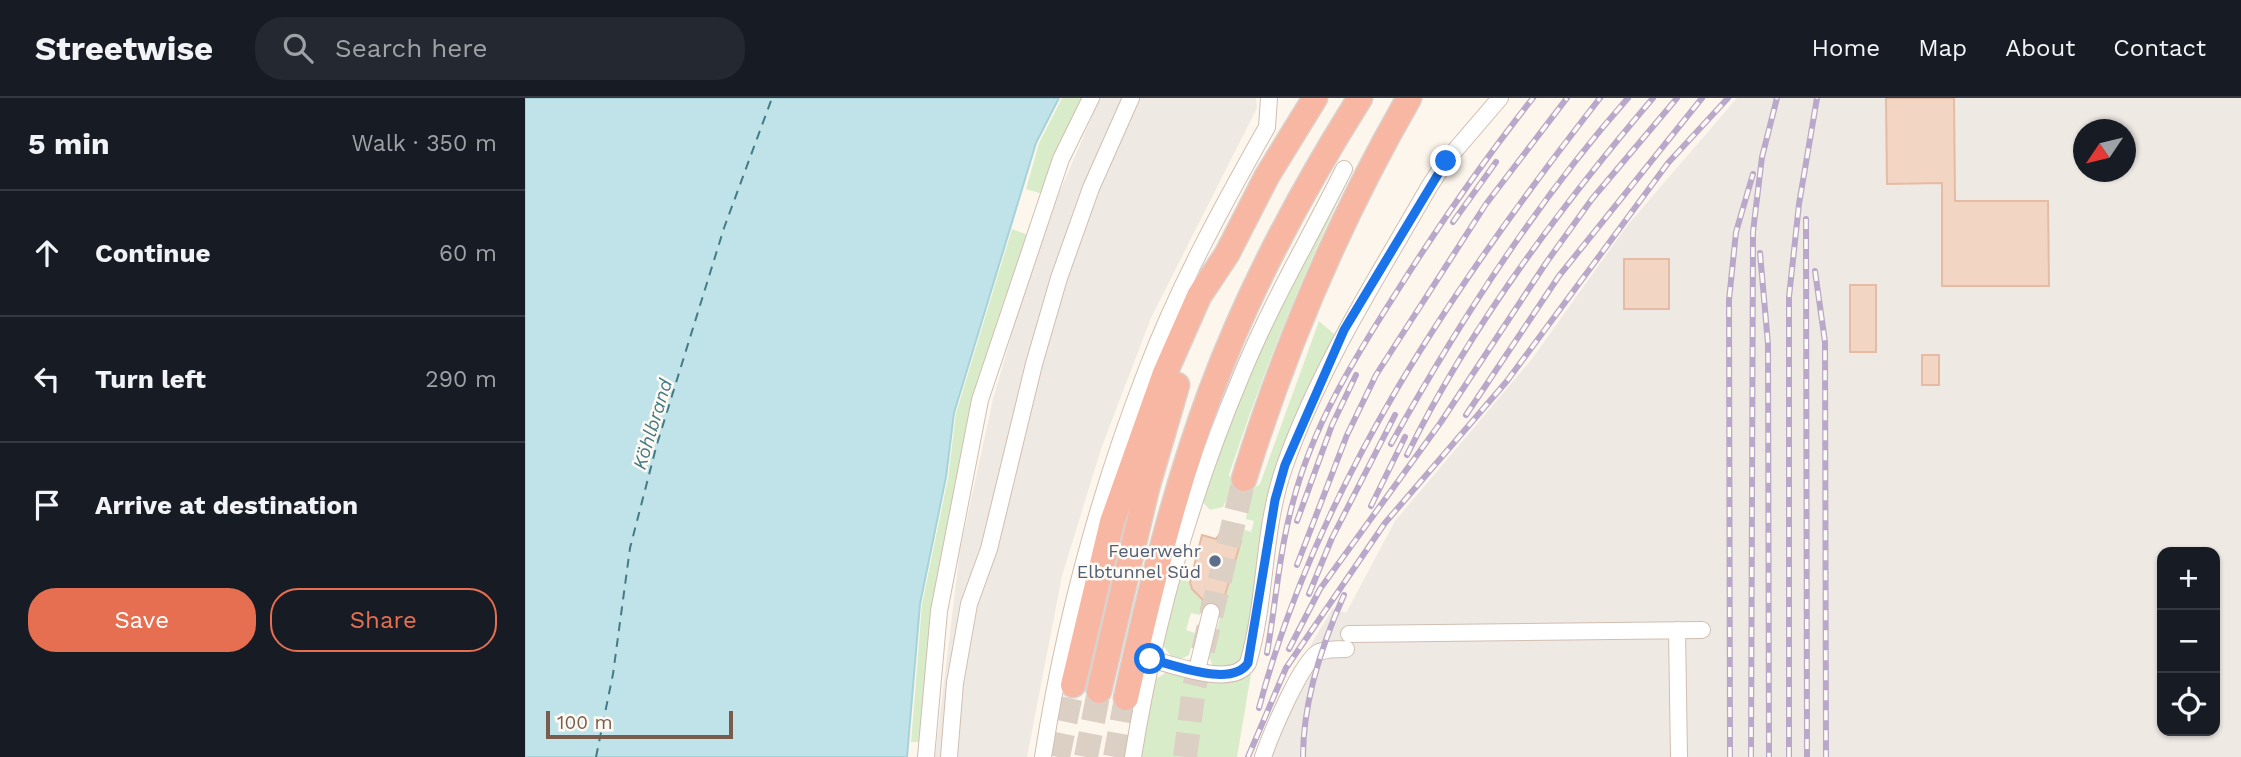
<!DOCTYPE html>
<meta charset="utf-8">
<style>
body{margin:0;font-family:"Work Sans",sans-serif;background:#242831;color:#f1f3f6}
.controls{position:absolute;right:21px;bottom:21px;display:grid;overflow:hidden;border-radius:14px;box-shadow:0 2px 5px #0004}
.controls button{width:63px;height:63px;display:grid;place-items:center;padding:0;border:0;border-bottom:2px solid #363941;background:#171b24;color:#f1f3f6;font:35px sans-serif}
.compass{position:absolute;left:1548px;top:21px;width:63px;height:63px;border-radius:50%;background:#171b24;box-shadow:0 2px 5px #0004;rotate:235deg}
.scale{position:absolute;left:21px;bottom:18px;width:187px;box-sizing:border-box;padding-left:7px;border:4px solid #7a5c4d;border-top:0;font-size:19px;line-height:24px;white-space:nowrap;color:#7a5c4d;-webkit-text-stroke:5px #fffaf3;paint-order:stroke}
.stop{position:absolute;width:21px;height:21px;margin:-16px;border:5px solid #1a73e8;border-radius:50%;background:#fff}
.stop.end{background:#1a73e8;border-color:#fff;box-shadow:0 2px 7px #0008}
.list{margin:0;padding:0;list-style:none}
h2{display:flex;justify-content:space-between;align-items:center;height:91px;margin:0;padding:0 28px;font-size:30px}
h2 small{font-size:23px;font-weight:400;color:#9ea1a6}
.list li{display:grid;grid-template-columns:46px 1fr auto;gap:21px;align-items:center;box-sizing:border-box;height:126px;padding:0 28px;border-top:2px solid #363941}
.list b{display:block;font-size:26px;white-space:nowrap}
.list em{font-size:23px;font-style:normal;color:#9ea1a6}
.actions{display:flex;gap:14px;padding:21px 28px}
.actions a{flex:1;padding:16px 0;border:2px solid #e76f51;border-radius:28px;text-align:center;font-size:24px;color:#e76f51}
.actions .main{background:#e76f51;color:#fff}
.icon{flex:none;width:38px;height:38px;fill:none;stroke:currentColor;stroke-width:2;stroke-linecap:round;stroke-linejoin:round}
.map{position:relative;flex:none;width:1716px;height:659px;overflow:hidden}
header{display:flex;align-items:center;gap:42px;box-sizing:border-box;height:98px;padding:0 35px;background:#171b24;border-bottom:2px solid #363941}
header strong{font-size:33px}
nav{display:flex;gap:38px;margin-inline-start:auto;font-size:24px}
.search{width:490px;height:63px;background:#242831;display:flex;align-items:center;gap:18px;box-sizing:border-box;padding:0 24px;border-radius:28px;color:#9ea1a6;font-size:26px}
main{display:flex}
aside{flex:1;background:#171b24}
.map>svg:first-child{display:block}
</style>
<header>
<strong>Streetwise</strong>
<div class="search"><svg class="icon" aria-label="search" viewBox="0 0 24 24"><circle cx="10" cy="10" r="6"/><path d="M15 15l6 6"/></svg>Search here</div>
<nav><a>Home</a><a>Map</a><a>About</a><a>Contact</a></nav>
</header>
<main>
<aside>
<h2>5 min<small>Walk · 350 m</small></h2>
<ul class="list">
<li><svg class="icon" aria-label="ahead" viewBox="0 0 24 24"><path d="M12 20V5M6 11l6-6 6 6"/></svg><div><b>Continue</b></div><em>60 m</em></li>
<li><svg class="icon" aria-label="left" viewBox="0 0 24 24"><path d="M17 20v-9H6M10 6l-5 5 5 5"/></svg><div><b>Turn left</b></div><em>290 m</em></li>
<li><svg class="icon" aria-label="arrive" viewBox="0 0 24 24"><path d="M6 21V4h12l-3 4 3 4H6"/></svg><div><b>Arrive at destination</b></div></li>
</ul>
<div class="actions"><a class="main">Save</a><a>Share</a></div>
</aside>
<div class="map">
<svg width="1716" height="659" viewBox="0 0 1716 659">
<rect width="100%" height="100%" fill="#fdf6ec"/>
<!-- industrial -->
<path fill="#efe9e4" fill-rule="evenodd" d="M575 0H731L732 10 626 220 576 351 537 478 502 659H410L435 452 468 301 502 184 529 107Z
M1212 0H1716V659H733L758 593 808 510 821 515 870 423 1007 261 1101 129ZM1559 32H1601V74H1559ZM1637 454H1690V633H1637Z"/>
<!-- green -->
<path fill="#d8ecc9" d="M537 0H563L521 97 501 91 514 45Z
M818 81 822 84C776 180 737 276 704 377L709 387 698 409 685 412 677 403 712 302 759 198Z
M487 131 506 138 452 301 400 644H386L397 506 423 380 431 315Z
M794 223 810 237 781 302 720 555 711 569 688 568 684 559 716 444 711 442 715 430 726 434 729 423 721 421 726 392 735 386Z
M653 478 665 484 667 491 679 499 675 517 666 515 661 532 670 535 664 557 656 561 646 558 637 546Z
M643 573 700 584 726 576 712 659H614L628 583Z"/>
<!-- water -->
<path fill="#bfe3e8" stroke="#a5d3da" stroke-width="2" d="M0 0H534L511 45 429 315 421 379 395 506 382 659H0Z"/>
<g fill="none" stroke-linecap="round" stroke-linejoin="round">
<!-- ferry -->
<path stroke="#437c86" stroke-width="2" stroke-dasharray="9 7" stroke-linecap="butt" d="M71 659 88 576 105 450 132 346 199 130 247 0"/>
</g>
<!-- building -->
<path fill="#f3d5c3" stroke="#e6bba3" stroke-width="2" d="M1361 0H1429L1430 103H1523L1524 188H1417V85L1362 86Z
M1099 161H1144V211H1099Z
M1325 187H1351V254H1325Z
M1397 257H1414V287H1397Z
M698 431 709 433 711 442 716 443 696 511 688 504 679 506 676 512 678 502 667 491 665 484 677 437 691 441Z"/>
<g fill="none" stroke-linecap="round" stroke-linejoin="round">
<!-- highway-tunnel -->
<path stroke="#dcd0c4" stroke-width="24" stroke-dasharray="24 12" stroke-linecap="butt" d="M533 659 548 587
M561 659 574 593
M590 659 601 600
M660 659 669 590 719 381"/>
<!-- minor casing -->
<g stroke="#d1beb0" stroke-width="18">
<path id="minor" d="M1152 532 1154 659
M824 536 1177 532
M625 561C650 567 708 590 723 565 742 501 737 431 760 367 795 268 852 180 904 89L921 63 975 0
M672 572 686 514
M401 659 414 513 455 302 536 61 566 0
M424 659 430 585 444 506 464 451 509 266 534 180 566 90 606 0
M518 659C539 525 573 397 622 271 654 187 698 107 742 29L744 0
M608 659C629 528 665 399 717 276 746 205 785 139 819 71
M738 659C745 639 776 563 794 554 802 551 812 551 821 551"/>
</g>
<!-- highway casing -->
<g stroke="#dad1cd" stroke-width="27">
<path id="highway" d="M719 381C760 248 815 120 884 0
M548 587 587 424 640 275 674 198 702 156 742 78 790 0
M574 593 622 390 652 287
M601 600C624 496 649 393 686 293 724 191 777 92 835 0"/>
</g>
<!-- minor -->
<use href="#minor" stroke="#fff" stroke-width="16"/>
<!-- highway -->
<use href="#highway" stroke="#f7b7a3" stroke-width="24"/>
<!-- rail casing -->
<g stroke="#b9a8c9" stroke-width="6">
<path id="rail" d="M1281 121 1282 659
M928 124 971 64
M1235 155 1243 246 1244 659
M1290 173 1300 244 1301 659
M941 317 1034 178 1177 0
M866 346C934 224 1011 104 1103 0
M882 357C944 230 1036 108 1128 0
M846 408 880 339
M772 423 807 327 831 277
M772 467 822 337 851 277 961 106 1042 0
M784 496 807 440 870 317
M764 551 795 491 916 324 1021 165 1067 101 1152 0
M742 555C751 504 754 454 768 404 788 327 829 261 871 195 914 127 958 63 1008 0
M734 610C794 383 932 183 1075 0
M723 659 761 570 860 425 982 283 1143 65 1203 0
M778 659C778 605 797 546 819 497
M1205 659 1204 202 1211 134 1228 76
M1226 659 1228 134 1237 59 1252 0
M1264 659V199L1274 106 1292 0"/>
</g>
<!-- rail -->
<use href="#rail" stroke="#fffaf3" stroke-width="3.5" stroke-dasharray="10" stroke-linecap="butt"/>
</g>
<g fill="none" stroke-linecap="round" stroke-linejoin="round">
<!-- route -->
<path stroke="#1a73e8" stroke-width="9" d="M625 561C650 567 707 590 723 565L750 402 760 367 819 232 921 63"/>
</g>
<!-- markers -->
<circle fill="#5c6f8a" stroke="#fffaf3" stroke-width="2.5" cx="690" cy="463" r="7"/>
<g text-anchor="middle" stroke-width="5" stroke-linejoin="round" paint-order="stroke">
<!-- service labels -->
<g font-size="18" fill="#4e5e75" stroke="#fffaf3" text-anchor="end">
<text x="676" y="459">Feuerwehr<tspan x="676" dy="21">Elbtunnel Süd</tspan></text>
</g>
<!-- water labels -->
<g font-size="19" font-style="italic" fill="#437c86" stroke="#fffaf3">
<text transform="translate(127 326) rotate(-73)" y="7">Köhlbrand</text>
</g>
</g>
</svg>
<div class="controls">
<button>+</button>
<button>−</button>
<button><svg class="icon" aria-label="locate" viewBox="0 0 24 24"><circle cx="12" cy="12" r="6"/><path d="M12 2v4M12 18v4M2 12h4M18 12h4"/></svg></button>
</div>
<svg class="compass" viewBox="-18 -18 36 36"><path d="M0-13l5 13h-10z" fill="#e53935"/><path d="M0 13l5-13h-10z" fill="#9ea1a6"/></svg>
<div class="scale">100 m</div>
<div class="stop" style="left:625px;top:561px"></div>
<div class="stop end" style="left:921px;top:63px"></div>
</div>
</main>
